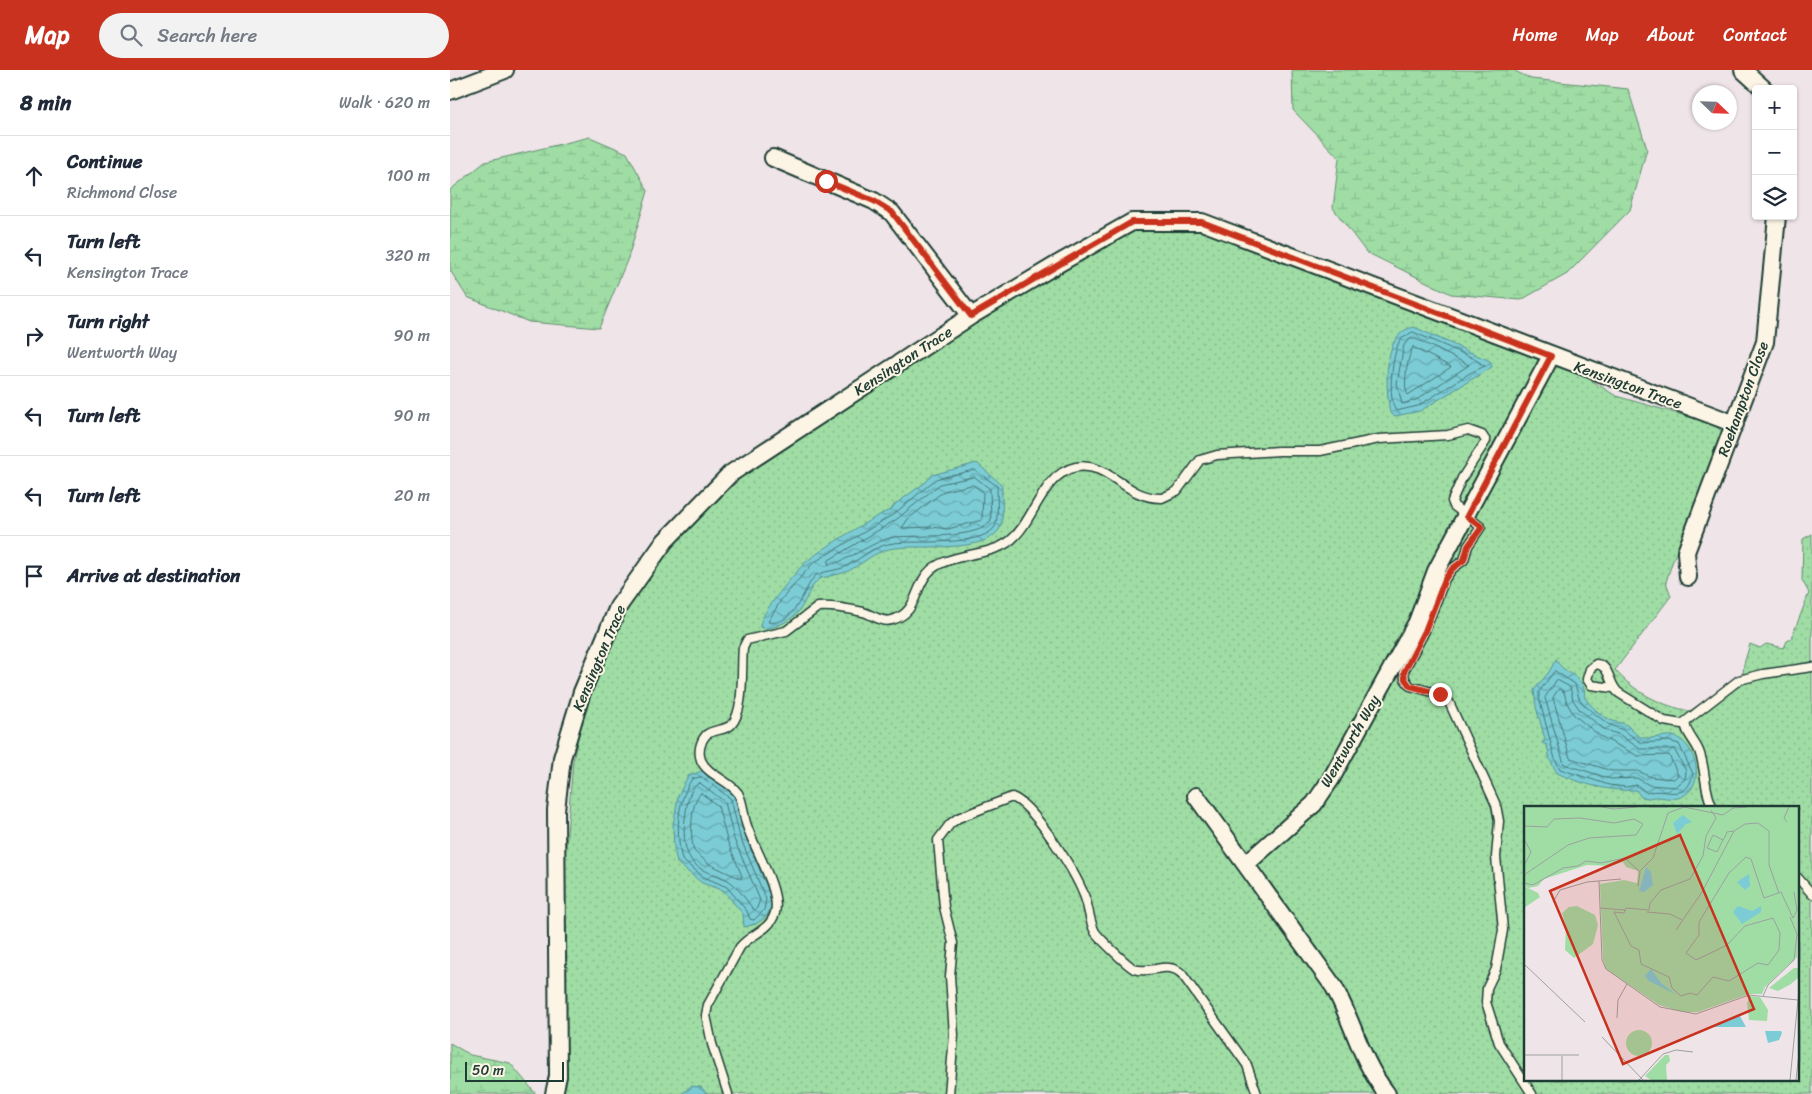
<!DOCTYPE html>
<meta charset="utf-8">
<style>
body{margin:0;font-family:Sriracha,sans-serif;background:#f2f2f3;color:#1f2937}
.controls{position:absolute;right:15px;top:15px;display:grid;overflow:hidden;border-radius:5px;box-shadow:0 1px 4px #0004}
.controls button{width:45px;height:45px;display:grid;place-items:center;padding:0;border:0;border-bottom:1px solid #e0e1e3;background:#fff;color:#1f2937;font:25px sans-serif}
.compass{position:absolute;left:1242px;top:15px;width:45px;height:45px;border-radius:50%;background:#fff;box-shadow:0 1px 4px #0004;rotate:113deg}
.scale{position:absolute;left:15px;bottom:12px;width:99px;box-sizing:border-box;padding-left:5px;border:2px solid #1f3d34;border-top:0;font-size:14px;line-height:18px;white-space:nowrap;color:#1f3d34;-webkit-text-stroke:4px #fcf5e5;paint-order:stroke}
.stop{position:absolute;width:15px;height:15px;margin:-11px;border:4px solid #c8321e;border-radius:50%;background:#fff}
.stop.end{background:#c8321e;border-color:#fff;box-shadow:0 1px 5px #0008}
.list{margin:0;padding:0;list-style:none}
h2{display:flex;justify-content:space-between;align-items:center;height:65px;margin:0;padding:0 20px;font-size:21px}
h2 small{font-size:16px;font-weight:400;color:#747a83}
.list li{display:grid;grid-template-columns:32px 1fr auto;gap:15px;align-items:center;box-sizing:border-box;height:80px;padding:0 20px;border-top:1px solid #e0e1e3}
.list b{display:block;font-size:19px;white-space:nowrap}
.list p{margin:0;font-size:16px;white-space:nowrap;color:#747a83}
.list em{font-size:16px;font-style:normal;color:#747a83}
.icon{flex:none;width:28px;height:28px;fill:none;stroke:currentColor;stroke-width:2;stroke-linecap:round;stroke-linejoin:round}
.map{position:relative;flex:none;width:1362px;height:1024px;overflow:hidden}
header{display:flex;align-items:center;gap:30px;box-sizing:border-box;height:70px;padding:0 25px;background:#c8321e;color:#fff}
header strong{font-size:24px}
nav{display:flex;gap:28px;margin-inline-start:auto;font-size:18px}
.search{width:350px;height:45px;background:#f2f2f3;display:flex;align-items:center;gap:12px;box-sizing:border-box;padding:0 18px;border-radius:28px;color:#747a83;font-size:19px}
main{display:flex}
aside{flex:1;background:#fff}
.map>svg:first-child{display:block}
</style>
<header>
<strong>Map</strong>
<div class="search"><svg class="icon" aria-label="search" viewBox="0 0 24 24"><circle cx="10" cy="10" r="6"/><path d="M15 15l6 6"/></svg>Search here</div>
<nav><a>Home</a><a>Map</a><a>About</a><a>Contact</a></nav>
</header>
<main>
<aside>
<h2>8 min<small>Walk · 620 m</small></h2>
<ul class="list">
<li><svg class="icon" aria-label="ahead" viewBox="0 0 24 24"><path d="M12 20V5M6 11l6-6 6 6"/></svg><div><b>Continue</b><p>Richmond Close</p></div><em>100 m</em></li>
<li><svg class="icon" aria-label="left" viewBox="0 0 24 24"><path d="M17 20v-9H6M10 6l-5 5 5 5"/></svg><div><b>Turn left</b><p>Kensington Trace</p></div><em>320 m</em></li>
<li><svg class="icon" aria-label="right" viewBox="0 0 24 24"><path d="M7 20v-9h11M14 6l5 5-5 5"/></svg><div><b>Turn right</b><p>Wentworth Way</p></div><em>90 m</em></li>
<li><svg class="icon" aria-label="left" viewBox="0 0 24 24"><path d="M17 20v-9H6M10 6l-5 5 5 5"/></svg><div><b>Turn left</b></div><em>90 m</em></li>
<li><svg class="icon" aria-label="left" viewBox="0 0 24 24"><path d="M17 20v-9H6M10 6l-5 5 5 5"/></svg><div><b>Turn left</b></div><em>20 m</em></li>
<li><svg class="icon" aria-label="arrive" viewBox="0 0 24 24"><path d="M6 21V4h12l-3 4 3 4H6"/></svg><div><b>Arrive at destination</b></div></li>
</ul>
</aside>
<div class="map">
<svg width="1362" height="1024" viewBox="0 0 1362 1024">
<defs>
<pattern id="green-dots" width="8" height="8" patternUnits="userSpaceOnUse" patternTransform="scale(1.25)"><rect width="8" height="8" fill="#9fdda5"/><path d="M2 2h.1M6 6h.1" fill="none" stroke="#88bf8f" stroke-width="1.8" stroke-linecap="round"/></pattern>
<pattern id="wetland-marsh" width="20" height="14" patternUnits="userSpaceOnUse" patternTransform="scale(1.25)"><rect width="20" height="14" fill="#9fdda5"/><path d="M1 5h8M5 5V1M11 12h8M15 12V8" fill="none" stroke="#88bf8f"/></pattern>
<pattern id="water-waves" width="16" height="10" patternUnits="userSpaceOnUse" patternTransform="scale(1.25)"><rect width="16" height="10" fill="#7cccd6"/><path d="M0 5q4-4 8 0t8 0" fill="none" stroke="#65a7ae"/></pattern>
</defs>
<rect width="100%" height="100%" fill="#efe4e8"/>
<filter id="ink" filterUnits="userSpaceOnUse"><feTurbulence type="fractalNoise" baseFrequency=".02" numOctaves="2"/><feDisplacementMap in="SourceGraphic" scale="10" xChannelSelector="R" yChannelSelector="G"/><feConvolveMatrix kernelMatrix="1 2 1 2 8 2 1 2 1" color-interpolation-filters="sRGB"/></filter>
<g filter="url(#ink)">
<!-- green -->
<path fill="url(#green-dots)" stroke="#5f8d6c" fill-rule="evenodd" d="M682 152 749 160 1123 299 1166 326 1264 354 1273 363 1222 493 1216 512 1221 526 1165 600C1184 622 1212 636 1240 641L1293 603 1294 594 1300 574 1310 578 1316 574 1334 578 1337 571 1341 569 1359 523 1352 510 1353 469 1362 464V1024H114L116 992 114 800 123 691 133 643 179 537 220 477 294 405 514 260 613 201ZM1076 738H1348V1010H1076Z"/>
<!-- wetland -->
<path fill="url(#wetland-marsh)" stroke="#5f8d6c" d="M842 0H1063L1081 9 1178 19 1197 79 1180 140 1117 204 1071 230 1001 224 916 182 883 138 889 88 843 40Z
M140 67 177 83 198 121 178 188 149 258 79 252 17 227 0 200V120L35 92Z
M0 973 20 985 60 993 86 1024H0Z"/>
<!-- water -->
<path fill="url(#water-waves)" stroke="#579395" d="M964 257 1040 291 1042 297 970 341 945 346 940 343C936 319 931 262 964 257Z
M527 393 552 415C551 426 555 452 549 460 531 485 466 473 439 479 424 483 414 492 402 499 392 505 380 505 369 509 353 524 358 541 333 553 325 557 318 560 310 557 309 544 346 502 356 492 366 483 430 442 441 440L444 435 476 412 482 405Z
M1106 589C1111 603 1131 604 1134 619 1135 622 1134 625 1135 628 1141 636 1150 645 1160 650 1165 652 1175 653 1178 656 1183 661 1188 668 1196 668 1208 669 1220 662 1230 669 1247 681 1254 712 1235 725 1223 733 1210 724 1199 728L1191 727 1186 720C1160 722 1131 714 1107 703L1100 690 1097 675 1092 673 1095 669 1086 637 1084 620 1099 602Z
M252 701 278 719 285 727 295 765 321 827V836L317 846 306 854 294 857 293 844 274 821 252 813 227 793 224 778 223 756 228 726 238 706Z
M241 1016 251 1017 257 1024H232Z"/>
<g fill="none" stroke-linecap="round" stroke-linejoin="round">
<!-- shore -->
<path stroke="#447675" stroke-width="1" d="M963 262 1023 288 1035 296 1020 303 968 336 946 341C937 327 942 285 950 270Z
M961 269H966L1019 295 966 330 952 334 947 313 954 275Z
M963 277 1001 297 958 325C952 317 958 285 963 277Z
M525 400 547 416C547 424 549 452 544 458 529 477 467 470 444 473 426 475 414 486 399 495 389 501 377 500 366 505 353 518 345 557 318 552L331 530 363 493 444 444 486 409Z
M525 407 540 419 541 450C532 470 465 465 445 467 425 469 389 497 378 494L379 490 447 449 490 414Z
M523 415 533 422 532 450 498 459 482 457 452 458 458 449 494 421Z
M1105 601 1125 614 1129 628 1135 636 1158 654 1173 660 1192 673 1219 671 1229 674 1243 704C1236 735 1214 716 1197 723L1187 715 1176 717 1159 715 1110 699 1105 689 1089 628V622Z
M1107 610 1120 617 1123 630 1130 640 1154 659 1170 665 1190 679H1224L1236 701 1235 709 1225 717 1199 715 1187 708 1161 709 1114 694 1095 628Z
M1109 619 1114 622 1117 633 1124 645 1150 666 1188 686 1219 685 1228 705 1224 709 1201 707 1188 701H1162L1120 688 1103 628Z
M252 707 281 729 290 767 316 829 314 840 304 850 300 849 297 841 277 817 254 807 232 790C226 763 226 733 242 709Z
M250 713 275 732 284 769 310 830 306 840 303 839C297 831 289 819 282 813 275 807 265 805 257 802 229 791 233 759 237 735 239 727 241 716 250 713Z
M251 723 268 736 277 770 292 806 291 809 259 794 244 781C240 769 240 731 251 723Z"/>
<!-- lane casing -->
<g stroke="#1f3d34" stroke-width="11">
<path id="lane" d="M1163 618 1141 615 1137 609 1140 599 1146 594C1161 595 1158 615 1169 623L1214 651 1232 654 1289 610 1313 604 1362 597
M1236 652C1233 661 1248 674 1250 684 1256 701 1254 722 1263 738
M1348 808 1362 824
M278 1024 262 974 256 945 258 935 290 877C301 863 319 862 325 843 331 821 304 778 297 756 293 746 294 733 288 723 279 710 257 705 251 690 248 682 250 672 256 665 263 659 274 661 281 655 295 642 291 596 293 578L297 570 336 561 368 537C383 536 399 539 413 542 423 545 432 553 442 550 467 543 464 520 477 504 494 482 540 488 561 470 585 450 592 404 626 397 659 391 675 429 712 428L727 421 750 390 767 385 829 381H870L929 369 998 365 1018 360 1032 365 1036 371 1012 408 1002 431 1004 436 1031 457 1018 476 1014 490 1002 499 995 509 975 561 954 601 955 609 960 616 990 624 999 632 1046 735 1049 751 1046 787 1053 860 1046 899 1037 918 1036 932 1049 973 1082 1024
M499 1024 504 965 500 906 503 873 494 837 488 770 500 754 508 748 562 727C584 735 625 802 634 825 639 837 639 851 645 862 651 870 675 893 684 899 700 905 718 890 732 904L797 995 807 1024"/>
</g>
<!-- street casing -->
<g stroke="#1f3d34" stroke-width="20">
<path id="street" d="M1293 0 1314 19
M0 21 55 0
M323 88 424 131 442 143 521 246
M1238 507 1236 482 1315 272 1327 146
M746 726 884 917C904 954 910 989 937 1024
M796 794 864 734 881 709 967 552 986 501 1101 286
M104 1024 108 1006 106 740 112 688 132 622 168 537 215 471 280 404 521 246 606 195 682 152H752L1285 354"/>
</g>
<!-- lane -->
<use href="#lane" stroke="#fcf5e5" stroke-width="8"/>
<!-- street -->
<use href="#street" stroke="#fcf5e5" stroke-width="16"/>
</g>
</g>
<g fill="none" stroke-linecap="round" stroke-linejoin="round" filter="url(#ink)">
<!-- route -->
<path stroke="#c8321e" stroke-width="6" d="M376 111 424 131 442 142 521 246 682 152H752L1101 286 1017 446 1032 457 1018 476 1014 490 1002 499 995 509 975 561 954 602 955 609 960 616 990 624"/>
</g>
<g text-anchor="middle" stroke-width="4" stroke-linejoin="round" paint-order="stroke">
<!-- street labels -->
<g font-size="15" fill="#1f3d34" stroke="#fcf5e5">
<text transform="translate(453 291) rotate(-33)" y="5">Kensington Trace</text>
<text transform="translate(1178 315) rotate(20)" y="5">Kensington Trace</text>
<text transform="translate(1293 329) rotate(-70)" y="5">Roehampton Close</text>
<text transform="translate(149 588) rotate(-67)" y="5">Kensington Trace</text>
<text transform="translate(900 671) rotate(-60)" y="5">Wentworth Way</text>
</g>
</g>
<!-- overview -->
<g transform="translate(1074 736)">
<rect width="275" height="275" fill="#efe4e8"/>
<path d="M0 1H275L273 151 241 181 238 188H225L174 206H158L135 199 82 163 79 154 76 78 100 74 113 77 114 65 102 61 99 56 86 60 63 59 20 73 14 80 4 82 0 79Z" fill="#9fdda5"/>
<path d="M0 80 14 87 16 91 0 102ZM53 100 71 109 74 119 69 138 50 152 41 144 42 120 38 107 45 101ZM270 162H275V171L267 178 254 185 245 182ZM226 190 236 191 244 204 243 215 225 214 223 197ZM102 237a13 13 0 1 1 26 0a13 13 0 1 1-26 0ZM141 249H145L146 255 142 259 143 274H127L121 270Z" fill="#9fdda5"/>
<path d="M159 9 168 16 162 18 153 28 149 17ZM122 61 127 66 129 79 120 86 115 85ZM225 68 226 80 221 84 213 76ZM214 100 228 105 237 100V106L218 118 209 106ZM127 163 137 177 153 189 125 175 121 170ZM216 210 222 221H190L193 219ZM241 225H257L258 227 255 234 244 237Z" fill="#7cccd6"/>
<path fill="none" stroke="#9ca1a0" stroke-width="1" d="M78 1 90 3 113 1M125 1H144M187 4 192 12 182 30 179 50 166 73 137 84 126 97 125 104 102 102 100 107 90 106 107 140 115 144 117 158 145 171 148 182 157 190 166 187 173 189 189 171 205 175 234 157 244 159 255 144 256 127 249 112 221 120 203 139 172 154 162 147 175 129V116L205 67 222 51 227 53 240 92 257 86 269 112 273 104 270 86M263 16 260 12 265 1M0 20 23 21 30 13 56 12 90 17 110 13 119 18 112 29 65 32 44 39 0 69M0 33 7 46 0 60M199 34 189 29 183 42 193 46 199 34 202 29 203 26 210 25M116 65 129 52 144 7 160 1 199 9 209 2 223 1M75 75 78 154 82 163 136 201 172 208 225 189 274 194M0 77 9 79 39 62 54 60 62 55 77 57 101 52 116 66 114 80 115 77M29 96 36 84 63 76 97 73M76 102 101 104M123 106 146 108 158 114M152 124 178 86 210 25 221 18 234 17 245 25V59L255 87M0 158 61 216M239 190 244 179 270 154 273 128 266 111M93 212 94 194 103 178M78 231 119 274M0 249H55M38 274V250M115 274 139 248 152 244 169 246M266 274 275 184M272 274 275 247"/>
<path fill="#c8321e" fill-opacity="0.15" stroke="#c8321e" stroke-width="2.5" d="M156 29 230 203 99 258 26 85Z"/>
<rect width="275" height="275" fill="none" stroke="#1f3d34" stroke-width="2.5"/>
</g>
</svg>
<div class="controls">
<button>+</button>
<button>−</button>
<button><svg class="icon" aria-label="layers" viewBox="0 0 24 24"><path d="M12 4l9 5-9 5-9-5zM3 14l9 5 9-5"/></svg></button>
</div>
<svg class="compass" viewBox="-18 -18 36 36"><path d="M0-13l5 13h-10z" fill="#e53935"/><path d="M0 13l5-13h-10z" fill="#747a83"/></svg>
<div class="scale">50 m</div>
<div class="stop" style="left:376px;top:111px"></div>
<div class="stop end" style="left:990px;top:624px"></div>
</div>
</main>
